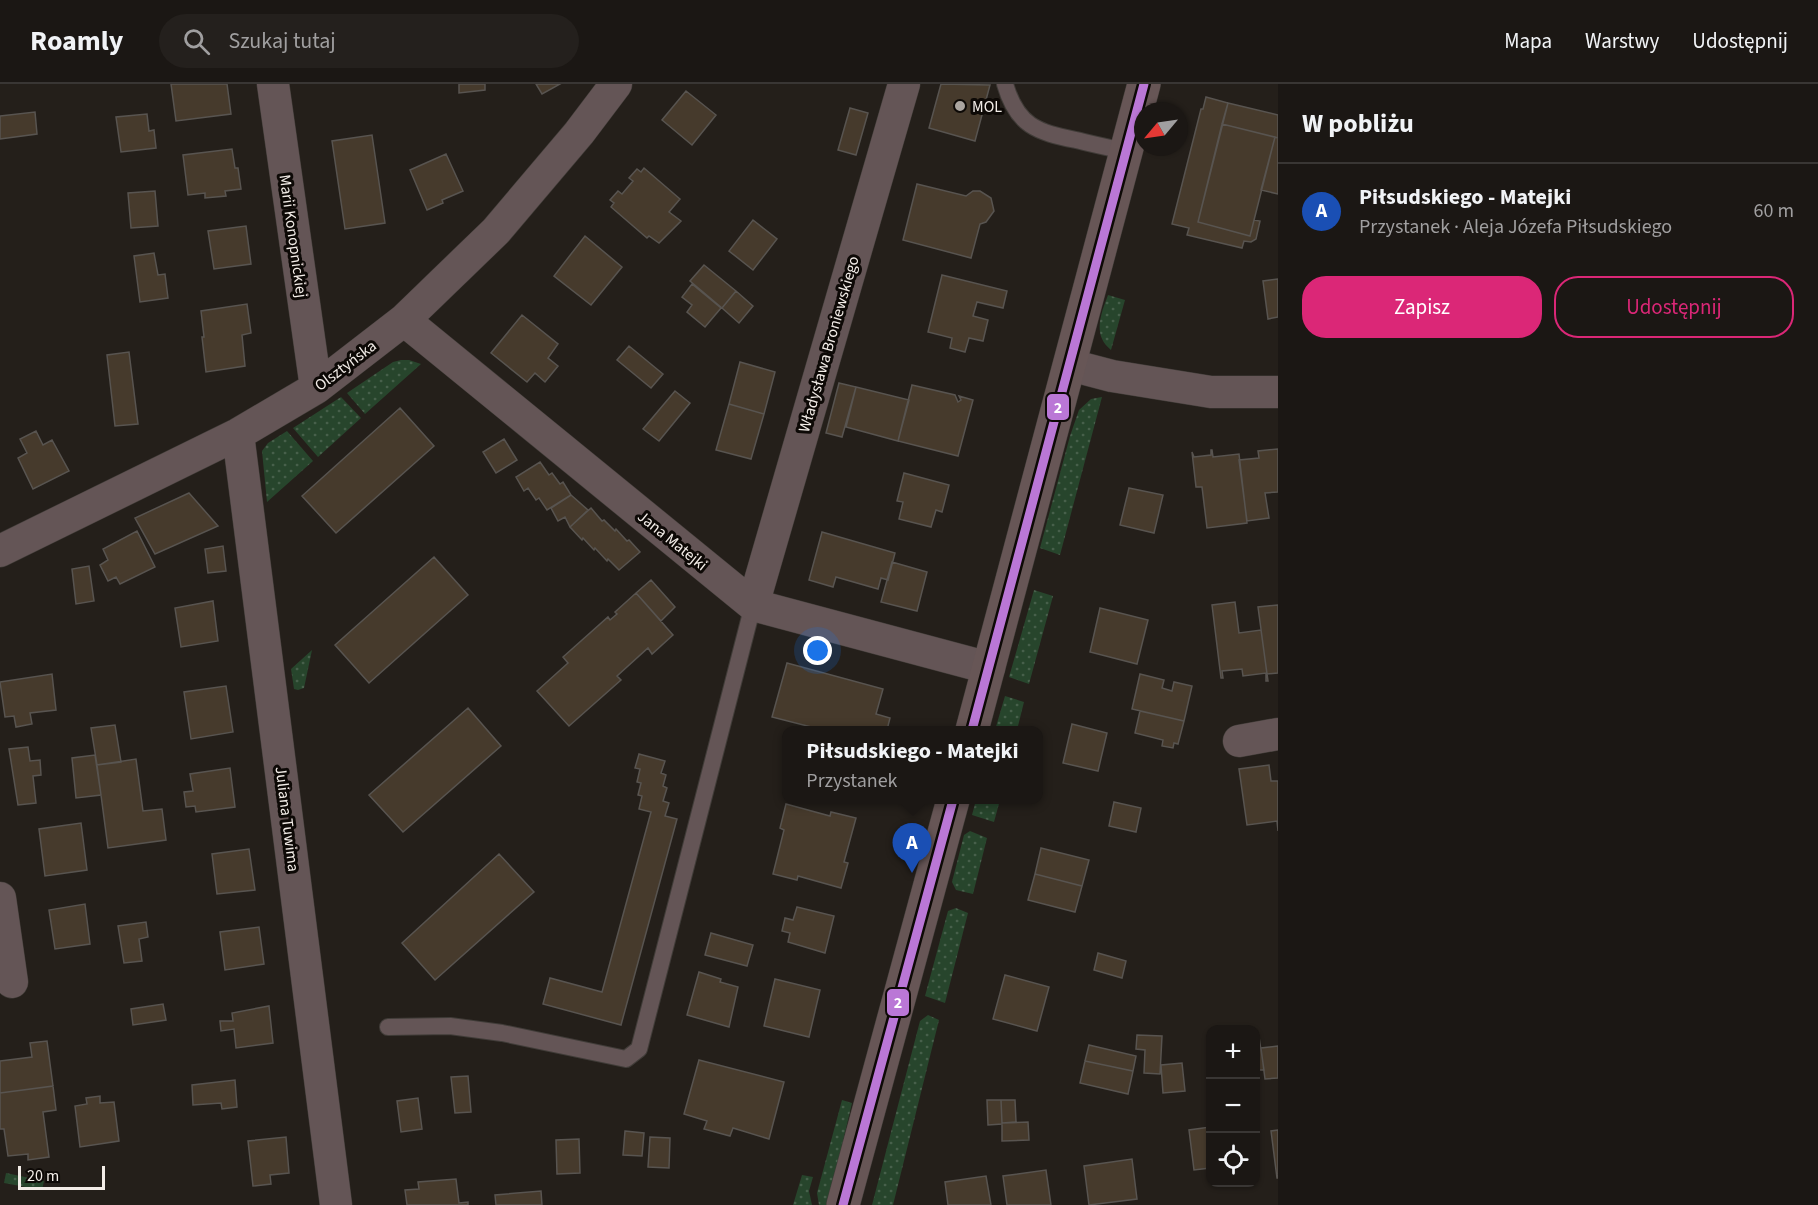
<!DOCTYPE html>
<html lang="pl">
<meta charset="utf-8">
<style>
body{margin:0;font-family:"Source Sans 3",sans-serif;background:#24201d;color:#f1f3f6}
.controls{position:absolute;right:18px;bottom:18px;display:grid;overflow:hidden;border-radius:12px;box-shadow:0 2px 4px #0004}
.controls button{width:54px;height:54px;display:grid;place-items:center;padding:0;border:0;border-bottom:2px solid #393634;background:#1b1714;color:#f1f3f6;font:30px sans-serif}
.compass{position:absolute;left:1134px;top:18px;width:54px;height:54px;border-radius:50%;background:#1b1714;box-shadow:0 2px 4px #0004;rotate:241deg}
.scale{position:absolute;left:18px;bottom:15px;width:87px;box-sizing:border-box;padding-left:6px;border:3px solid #f3ede8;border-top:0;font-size:16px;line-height:21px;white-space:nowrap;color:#f3ede8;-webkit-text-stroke:4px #0d0906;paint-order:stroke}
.you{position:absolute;left:818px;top:567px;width:21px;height:21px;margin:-15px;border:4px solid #fff;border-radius:50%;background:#1a73e8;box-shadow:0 0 0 9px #1a73e833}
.badge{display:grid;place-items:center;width:39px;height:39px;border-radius:50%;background:#db2777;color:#fff;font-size:20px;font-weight:700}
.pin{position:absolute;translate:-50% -50px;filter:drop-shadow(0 2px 3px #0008)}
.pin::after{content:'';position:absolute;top:32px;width:21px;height:18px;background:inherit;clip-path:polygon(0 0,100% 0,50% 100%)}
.popup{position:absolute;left:782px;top:642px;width:261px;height:78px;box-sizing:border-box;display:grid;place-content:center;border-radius:12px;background:#1b1714;filter:drop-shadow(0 2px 4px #0005);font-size:20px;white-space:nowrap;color:#a09fa0}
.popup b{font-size:22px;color:#f1f3f6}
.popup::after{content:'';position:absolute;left:50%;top:100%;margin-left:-12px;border:12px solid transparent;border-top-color:#1b1714}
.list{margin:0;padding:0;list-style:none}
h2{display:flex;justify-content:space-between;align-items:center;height:78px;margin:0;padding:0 24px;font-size:26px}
h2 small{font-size:20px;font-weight:400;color:#a09fa0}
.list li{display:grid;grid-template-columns:39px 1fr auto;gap:18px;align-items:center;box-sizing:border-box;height:96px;padding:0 24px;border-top:2px solid #393634}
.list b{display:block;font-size:22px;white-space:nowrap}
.list p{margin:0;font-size:20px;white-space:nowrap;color:#a09fa0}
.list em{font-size:20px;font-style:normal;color:#a09fa0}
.actions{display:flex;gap:12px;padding:18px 24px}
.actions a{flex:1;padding:14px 0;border:2px solid #db2777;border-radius:24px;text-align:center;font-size:21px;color:#db2777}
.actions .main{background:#db2777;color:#fff}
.icon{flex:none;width:33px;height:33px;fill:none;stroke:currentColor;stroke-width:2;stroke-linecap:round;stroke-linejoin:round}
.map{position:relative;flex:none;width:1278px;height:1121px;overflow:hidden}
header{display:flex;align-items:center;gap:36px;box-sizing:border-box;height:84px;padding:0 30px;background:#1b1714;border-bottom:2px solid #393634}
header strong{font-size:28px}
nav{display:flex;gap:33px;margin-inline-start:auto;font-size:21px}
.search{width:420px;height:54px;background:#24201d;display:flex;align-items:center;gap:15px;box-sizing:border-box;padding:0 21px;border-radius:33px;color:#a09fa0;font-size:22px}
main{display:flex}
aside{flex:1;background:#1b1714}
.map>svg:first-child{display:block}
</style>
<header>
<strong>Roamly</strong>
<div class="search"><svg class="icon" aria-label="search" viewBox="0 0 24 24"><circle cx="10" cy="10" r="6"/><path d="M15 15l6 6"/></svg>Szukaj tutaj</div>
<nav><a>Mapa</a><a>Warstwy</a><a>Udostępnij</a></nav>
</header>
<main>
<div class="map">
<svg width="1278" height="1121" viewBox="0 0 1278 1121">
<defs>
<pattern id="grass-dots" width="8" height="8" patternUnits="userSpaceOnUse" patternTransform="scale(1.5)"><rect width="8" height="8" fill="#27452c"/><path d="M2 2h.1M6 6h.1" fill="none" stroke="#47604b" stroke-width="1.8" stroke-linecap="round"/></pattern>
</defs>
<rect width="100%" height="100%" fill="#241f1a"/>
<!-- grass -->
<path fill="url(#grass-dots)" d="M1108 211 1125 216 1111 266C1092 251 1101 230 1108 211Z
M401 276H409L421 280 365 330 347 309 393 278Z
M341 313 361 334 318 373 293 344Z
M1102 313 1060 471 1040 464 1070 352 1079 326 1091 315Z
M287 347 313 377 267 418 262 367 268 359Z
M1034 506 1053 512 1029 600 1009 593Z
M312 566 304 604 298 606 294 605 291 585Z
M1005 612 1024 618 1017 646H995Z
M976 716H1000L994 738 972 731Z
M970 747 987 754 973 810 956 806 952 798 964 751Z
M956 824 968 829 945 919 925 912 948 827Z
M928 931 939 936 893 1121H872L920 937Z
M842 1016 852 1019 828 1121H819L817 1109Z
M6 1089 44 1097 42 1106 4 1099Z
M802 1091 813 1093 809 1107 812 1121H793Z"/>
<!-- building -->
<path fill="#463a2c" stroke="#585450" stroke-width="1.5" d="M171 0H227L231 30 176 37Z
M459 0H485V6L459 9Z
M536 0H560L542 10Z
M941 0 990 1 975 57 929 44Z
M686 7 716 31 692 61 662 36Z
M1206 13 1228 19 1198 138 1250 152 1254 136 1260 137 1256 155 1251 158 1244 157 1242 164 1187 151 1189 144 1172 140 1201 25H1203Z
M1228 19 1278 31V54L1222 40Z
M850 24 868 29 856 71 838 66Z
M35 28 37 50 0 55V32Z
M147 30 149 47 154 46 156 64 121 68 116 33Z
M1222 40 1275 53 1250 152 1198 138Z
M372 51 385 139 345 145 332 57Z
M1275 53 1278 54V110L1261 106Z
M232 65 235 84H238L241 105 225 107 226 112 205 114V109L188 111 183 71Z
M446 70 463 107 442 116 443 119 427 126 410 86Z
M644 84 680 115 669 128 681 137 659 159 649 152 647 154 611 123 614 119 610 116 618 107 622 110 633 97 629 94 637 85 641 88Z
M917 100 966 112 973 107H980L991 114 994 127 986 138 980 140 971 174 903 156Z
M155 107 158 142 131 144 128 109Z
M753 136 777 155 753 186 729 167Z
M246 142 251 180 214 185 208 147Z
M585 152 622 183 591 221 554 192Z
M154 169 158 191 165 190 168 214 140 218 134 172Z
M704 181 736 207 722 224 690 197Z
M942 191 1007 207 1003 224 977 218 973 232 988 236 983 257 969 254 965 268 950 264 952 254 928 248Z
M1278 195V233L1268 235 1263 197Z
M692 200 721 224 705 243 687 228 692 221 682 213Z
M736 207 753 222 739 239 722 224Z
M247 220 251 249 242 251 245 282 206 288 202 253H204L201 227Z
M522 231 558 260 548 274 558 282 545 298 535 289 527 298 491 269Z
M629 262 663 290 651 304 617 276Z
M129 268 138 340 115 342 107 271Z
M740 278 775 288 764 330 729 320Z
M839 299 856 303 842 353 826 349Z
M912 301 955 311 958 318 961 316 959 312 973 316 958 372 898 357Z
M856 303 909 316 898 357 846 343Z
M675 307 690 319 659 357 643 345Z
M729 320 764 330 751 375 716 366Z
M400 324 434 362 336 449 302 412Z
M36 347 43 361 52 356 69 387 33 405 18 374 27 369 20 355Z
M504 355 517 376 496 389 483 368Z
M1278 365V408L1265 409 1269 434 1247 437 1239 376 1259 374 1258 367Z
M1211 366H1212L1213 373 1239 370 1247 439 1207 444 1202 403H1196L1192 368 1194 373 1211 371Z
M540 378 549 391 552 389 560 400 563 398 571 411 547 426 539 414 536 416 528 404 524 407 516 393Z
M904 389 949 401 942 428 936 426 931 443 899 435 903 418 897 417Z
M1129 404 1163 411 1154 449 1120 441Z
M189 409 218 442 155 470 135 434Z
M571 411 588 426 570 443 565 433 558 437 551 424Z
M591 424 602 437 604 436 615 447 616 445 627 457 629 456 640 468 619 486 608 475 607 477 595 464 594 466 583 454 582 456 570 443Z
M137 447 155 483 120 500 116 493 108 497 100 481 108 476 103 465Z
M822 448 895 469 888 496 881 494 878 505 836 493 833 503 809 496Z
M223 462 226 487 208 489 205 465Z
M434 473 468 511 369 599 335 561Z
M892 478 927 488 917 527 881 518Z
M89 482 94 517 76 520 72 485Z
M651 496 675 523 661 537 636 509Z
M636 509 673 551 652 570 648 564 617 592 621 596 569 642 537 607 568 579 563 573 608 533 610 536 617 530 615 528Z
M213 517 218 557 181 563 175 524Z
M1235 518 1239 549 1261 546 1268 597H1266V589L1243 592 1242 585 1222 587 1223 594H1221L1212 521Z
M1278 521V589L1267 590 1258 523Z
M1100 524 1148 536 1137 580 1090 568Z
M787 579 883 605 876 630 890 634 887 646H823L772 633Z
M52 590 56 626 30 629 32 640 16 643 14 632 5 633 0 598Z
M1140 590 1164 596 1162 604 1172 607 1174 598 1192 602 1184 637 1132 625Z
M226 602 233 648 191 655 184 608Z
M468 624 501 662 403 748 369 711Z
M1140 627 1184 637 1178 660 1174 659 1173 664 1162 662 1163 656 1135 649Z
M1072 640 1107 649 1098 687 1063 679Z
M115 641 121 678 97 681 91 644Z
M28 663 30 677 40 676 41 691 33 692 36 719 18 721 9 665Z
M639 670 665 677 661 689 666 691 663 702 667 704 663 717 669 719 665 732 677 735 621 941 543 920 550 894 602 908 651 728 639 725 642 712 638 711 641 699 637 698 640 685 635 684Z
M95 671 101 711 76 714 72 674Z
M136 675 143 727 162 725 166 756 108 764 97 681Z
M1269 681 1271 697H1278V747L1277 737 1247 741 1239 685Z
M230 684 235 723 196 728 195 722 186 723 184 708 193 707 190 690Z
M1114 718 1141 724 1136 748 1109 742Z
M786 720 830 732 831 728 856 734 844 778 848 779 841 804 798 792 797 796 773 790 784 746 780 744Z
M81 739 87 786 45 792 39 745Z
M1041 764 1089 776 1082 802 1035 790Z
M249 765 255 806 217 810 212 770Z
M499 770 534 808 435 896 402 859Z
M1035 790 1082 802 1075 828 1028 816Z
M85 820 90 860 55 865 49 826Z
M797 823 834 832 825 869 788 858 790 849 782 847 785 834 793 836Z
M146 838 148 853 139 855 142 877 124 879 118 842Z
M259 843 264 880 225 886 220 848Z
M711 849 753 861 747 882 705 871Z
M1098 869 1126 877 1122 894 1094 886Z
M699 888 721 895 720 898 738 903 729 943 687 931Z
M1005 891 1049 903 1037 947 993 935Z
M775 895 820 906 809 953 764 942Z
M163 920 166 936 133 941 131 925Z
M269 922 273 959 236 964 234 945 221 947 220 937H233L232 929Z
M1137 951 1162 952 1160 990 1144 989 1145 966 1136 965Z
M1256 953H1259L1264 986H1256Z
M47 957 53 1002 0 1009V977L32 973 30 959Z
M1089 961 1136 972 1133 987 1085 977Z
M1278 962V994L1265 995 1261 964Z
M699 976 784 998 769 1055 733 1044 730 1052 704 1045 707 1037 684 1030Z
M1085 977 1133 987 1128 1010 1080 999Z
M1182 979 1185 1007 1163 1009 1161 981Z
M468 992 471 1028 455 1029 451 993Z
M235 996 237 1023 222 1025 221 1019 193 1021 192 1001Z
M53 1002 56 1026 43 1028 49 1073 28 1076V1070L8 1072 4 1045H0V1009Z
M100 1012V1019L114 1018 119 1057 80 1063 75 1022 87 1020 86 1014Z
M418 1014 422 1045 401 1048 397 1017Z
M987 1016H1001L1002 1040 988 1041Z
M1001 1016H1015L1016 1038 1002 1039Z
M1028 1038 1029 1056 1002 1057V1039Z
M1210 1043V1084L1194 1086 1189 1046Z
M1278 1046V1094H1277L1271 1047Z
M625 1047 644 1049 642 1072 623 1071Z
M286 1053 289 1089 270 1091 271 1100 253 1102 248 1057Z
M650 1053 670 1054 669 1084 648 1083Z
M579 1055 580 1089 557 1090 556 1056Z
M1132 1075 1137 1115 1089 1121 1084 1082Z
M1046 1086 1051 1121H1007L1003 1092Z
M986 1092 991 1121H948L945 1098Z
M456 1095 459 1119 468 1118V1121H407L405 1106 419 1105 418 1098Z
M541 1107 542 1121H496L495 1111Z"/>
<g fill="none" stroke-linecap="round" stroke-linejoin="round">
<!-- lane casing -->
<g stroke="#403c38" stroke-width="18">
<path id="lane" d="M1005 0C1017 42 1037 48 1076 56 1093 60 1109 64 1126 67
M388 943 450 942 502 949 626 975 639 965 753 521"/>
</g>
<!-- street casing -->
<g stroke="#403c38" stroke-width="33">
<path id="street" d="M273 0 316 304
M404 236 753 521 989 584
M1070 281 1112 292 1211 308H1278
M238 350 336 1121
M0 467 238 350 316 304 404 236 496 147 579 49 616 0
M753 521 904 0
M1239 657 1278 650
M0 814 12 898"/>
</g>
<!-- secondary casing -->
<g stroke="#403c38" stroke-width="34">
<path id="secondary" d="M972 646 1144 0
M843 1121 953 716"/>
</g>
<!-- lane -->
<use href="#lane" stroke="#645556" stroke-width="16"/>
<!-- street -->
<use href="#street" stroke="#645556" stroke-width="32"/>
<!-- secondary -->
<use href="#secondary" stroke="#675656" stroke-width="33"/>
<!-- bus-1 casing -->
<g stroke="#0d0906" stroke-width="14">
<path id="bus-1" d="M972 646 1144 0
M843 1121 953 716"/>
</g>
<!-- bus-1 -->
<use href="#bus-1" stroke="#ba77d6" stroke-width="9"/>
</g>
<!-- markers -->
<circle fill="#aba5a0" stroke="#0d0906" stroke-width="2" cx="960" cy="22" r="6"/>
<g text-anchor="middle" stroke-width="6" stroke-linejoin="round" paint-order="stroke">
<!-- poi labels -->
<g font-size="16" fill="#f3ede8" stroke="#0d0906" text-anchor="start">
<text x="972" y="28">MOL</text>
</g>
<!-- street labels -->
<g font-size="16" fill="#f3ede8" stroke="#0d0906">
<text transform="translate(294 152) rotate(82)" y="6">Marii Konopnickiej</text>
<text transform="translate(828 260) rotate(-74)" y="6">Władysława Broniewskiego</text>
<text transform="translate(345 281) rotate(-37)" y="6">Olsztyńska</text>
<text transform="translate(673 456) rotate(39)" y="6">Jana Matejki</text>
<text transform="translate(288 735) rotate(83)" y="6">Juliana Tuwima</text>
</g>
</g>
<g stroke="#0d0906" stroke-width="2">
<rect x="1046" y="309" width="24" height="28" rx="6" fill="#ba77d6"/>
<rect x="886" y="904" width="24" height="29" rx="6" fill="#ba77d6"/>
</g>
<g font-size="16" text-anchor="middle" font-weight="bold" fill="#fff">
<text x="1058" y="329">2</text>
<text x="898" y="924">2</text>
</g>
</svg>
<div class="controls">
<button>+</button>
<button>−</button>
<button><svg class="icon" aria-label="locate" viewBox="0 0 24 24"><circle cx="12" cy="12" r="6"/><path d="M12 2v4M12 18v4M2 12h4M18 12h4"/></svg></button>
</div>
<svg class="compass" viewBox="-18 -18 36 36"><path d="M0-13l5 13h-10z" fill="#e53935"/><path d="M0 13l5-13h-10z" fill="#a09fa0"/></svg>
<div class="scale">20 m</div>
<div class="you"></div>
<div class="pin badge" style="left:912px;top:789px;background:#1a4fb4">A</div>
<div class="popup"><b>Piłsudskiego - Matejki</b>Przystanek</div>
</div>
<aside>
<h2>W pobliżu<small></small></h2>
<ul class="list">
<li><span class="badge" style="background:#1a4fb4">A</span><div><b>Piłsudskiego - Matejki</b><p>Przystanek · Aleja Józefa Piłsudskiego</p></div><em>60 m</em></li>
</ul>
<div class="actions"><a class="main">Zapisz</a><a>Udostępnij</a></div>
</aside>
</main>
